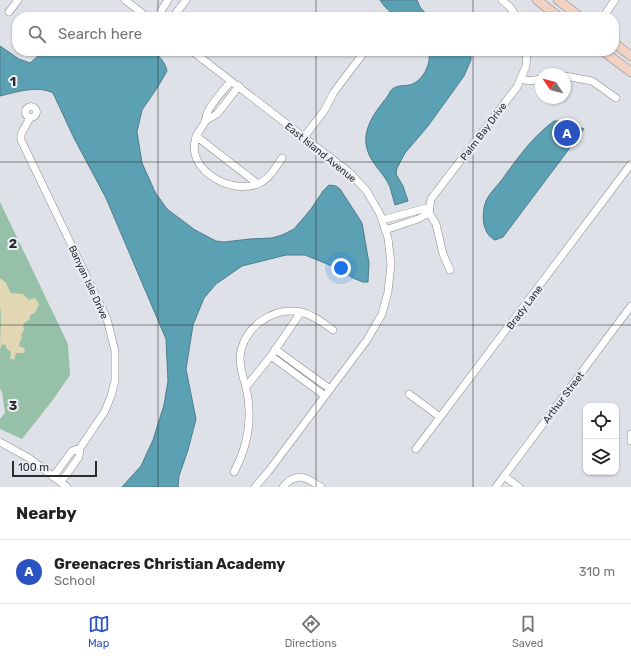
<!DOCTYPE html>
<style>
body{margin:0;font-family:Rubik,sans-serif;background:#f2f2f2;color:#222}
.controls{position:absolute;right:12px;bottom:12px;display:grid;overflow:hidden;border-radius:8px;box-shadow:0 1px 3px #0004}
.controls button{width:36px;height:36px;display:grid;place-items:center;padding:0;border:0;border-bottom:1px solid #e0e0e0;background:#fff;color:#222;font:20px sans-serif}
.compass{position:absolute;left:535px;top:68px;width:36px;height:36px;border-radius:50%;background:#fff;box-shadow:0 1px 3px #0004;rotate:305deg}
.scale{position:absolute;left:12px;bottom:10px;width:85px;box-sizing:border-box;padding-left:4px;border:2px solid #2b2c2e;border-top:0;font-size:11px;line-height:14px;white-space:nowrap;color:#2b2c2e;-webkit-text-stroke:3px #ebeef4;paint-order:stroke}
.you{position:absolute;left:341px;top:268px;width:14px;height:14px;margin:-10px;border:3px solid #fff;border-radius:50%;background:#1a73e8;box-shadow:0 0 0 6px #1a73e833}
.badge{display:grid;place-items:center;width:26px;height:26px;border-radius:50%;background:#2b52c1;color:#fff;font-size:13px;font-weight:700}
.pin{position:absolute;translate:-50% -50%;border:2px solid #fff;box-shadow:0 1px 4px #0006}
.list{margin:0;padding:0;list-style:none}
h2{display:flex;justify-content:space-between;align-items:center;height:52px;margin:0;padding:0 16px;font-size:17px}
h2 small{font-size:13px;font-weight:400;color:#767676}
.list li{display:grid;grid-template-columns:26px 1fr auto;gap:12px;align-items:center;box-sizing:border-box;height:64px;padding:0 16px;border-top:1px solid #e0e0e0}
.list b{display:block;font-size:15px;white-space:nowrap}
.list p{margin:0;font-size:13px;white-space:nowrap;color:#767676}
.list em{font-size:13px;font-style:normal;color:#767676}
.icon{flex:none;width:22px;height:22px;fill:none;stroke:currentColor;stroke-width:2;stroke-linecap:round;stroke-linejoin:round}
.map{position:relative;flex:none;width:631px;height:487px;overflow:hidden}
.search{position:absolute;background:#fff;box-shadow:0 1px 3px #0004;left:12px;right:12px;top:12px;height:44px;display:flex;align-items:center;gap:10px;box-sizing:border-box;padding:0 14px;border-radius:16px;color:#767676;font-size:15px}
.sheet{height:116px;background:#fff}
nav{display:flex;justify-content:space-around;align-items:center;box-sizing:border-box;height:56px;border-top:1px solid #e0e0e0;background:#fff;font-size:11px;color:#767676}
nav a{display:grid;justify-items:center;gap:2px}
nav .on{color:#2b52c1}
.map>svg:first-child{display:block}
</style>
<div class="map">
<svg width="631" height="487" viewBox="0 0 631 487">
<rect width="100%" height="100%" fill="#dee1e7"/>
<!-- green -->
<path fill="#97c0a9" d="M0 202 68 344 70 375 52 401 22 439 0 429V419L5 413 2 392 0 389Z"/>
<!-- sand -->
<path fill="#e1d7b3" d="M0 278 6 283 11 293 23 294 29 300 35 298 39 304 35 313 30 315V319L23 324 24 330 21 335 22 339 20 341 19 346 24 348 25 351 23 353H16L14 360 10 358 11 352 6 348V345L2 344 0 349C0 342 2 311 0 307Z"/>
<!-- water -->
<path fill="#5ca0b4" stroke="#4d7d8c" d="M380 0H417L420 7 429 17C408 17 392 20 380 0Z
M0 46 19 59 30 63 44 51H153C160 57 165 62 167 71L157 88 142 110 137 132 142 163 155 192 167 209 195 230 216 241 224 242 250 239 272 238 282 235 294 229 311 209 323 191 329 185 336 186 340 189 362 223 369 263 368 282H363L353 278 337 268 305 255H286L242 266 216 284 204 298 193 325 186 369 196 419 188 450 179 476 178 487H122L141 466 153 440 164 405 168 381 166 339 106 198 74 138 53 93C37 85 17 92 0 96Z
M428 51H468L471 54V60L464 76 428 126 405 153 397 168 396 174 403 186 408 201 395 205C393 199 392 193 390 187 384 172 368 162 366 144 364 126 376 111 387 97 389 94 391 89 394 88 399 85 404 86 409 85 422 83 433 62 428 51Z
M554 121H565L584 129 503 237 495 240C482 234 481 214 486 201 489 194 496 187 501 181 517 159 532 137 554 121Z"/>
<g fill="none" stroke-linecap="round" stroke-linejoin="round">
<!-- street casing -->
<g stroke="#898c91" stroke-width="8">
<path id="street" d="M125 0 147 17
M502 0 510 7 517 17
M9 12 18 0
M157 17 168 0
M173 17 186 0
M603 17 615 0
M192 51 349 172 366 190 380 214 388 238 391 264 388 292 382 314 367 340 268 472 255 487
M565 76 592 81 616 98
M521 79 529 81 541 79
M231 81C223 91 213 101 207 113 206 116 206 119 205 122 202 128 196 133 195 141 188 172 234 196 260 183 270 178 276 167 282 158
M25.5 112a5.5 5.5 0 1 1 11 0a5.5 5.5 0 1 1-11 0Z
M30 118 21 134V140L107 319 115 351V381L111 396 105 411 80 448 79 457 61 482
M205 121 217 114 239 86
M196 136 258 184
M304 137 324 111 334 92 365 51
M429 213 431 199 517 87 526 66 527 51
M429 213 436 224 443 254 450 270
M382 220 430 207
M385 230 418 219 429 213
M275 349 330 389
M271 356 325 396
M246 387C243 378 240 368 240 357 243 328 272 306 301 312 314 315 323 323 333 330
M409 394 440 417
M631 434V441
M0 442 29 458 67 487
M416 449 631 164
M234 472C249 444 253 417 246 387L271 356 301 312
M504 476 519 487
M53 477 72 451 80 448
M283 487C296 471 306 477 321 487
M496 487 631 306"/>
</g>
<!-- secondary casing -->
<g stroke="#898c91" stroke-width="10">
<path id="secondary" d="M537 0 559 17
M558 0 580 17
M614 43 631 56
M603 51 631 72"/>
</g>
<!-- street -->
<use href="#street" stroke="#fff" stroke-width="7"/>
<!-- secondary -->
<use href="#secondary" stroke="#f0d1c2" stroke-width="9"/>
</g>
<!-- grid -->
<path fill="none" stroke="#2b2c2e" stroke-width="1" stroke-opacity="0.55" d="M158 0V17M316 0V17M473 0V17M158 51V487M316 51V487M473 51V487M0 162H631M0 325H631"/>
<g text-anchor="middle" stroke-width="4" stroke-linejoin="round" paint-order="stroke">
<!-- street labels -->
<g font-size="10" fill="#2b2c2e" stroke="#ebeef4">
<text transform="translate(483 131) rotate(-53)" y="4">Palm Bay Drive</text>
<text transform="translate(321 152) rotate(39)" y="4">East Island Avenue</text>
<text transform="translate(89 282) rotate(65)" y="4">Banyan Isle Drive</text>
<text transform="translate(524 307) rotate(-53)" y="4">Brady Lane</text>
<text transform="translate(563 397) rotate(-53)" y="4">Arthur Street</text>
</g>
</g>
<g font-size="13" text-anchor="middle" font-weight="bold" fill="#2b2c2e" stroke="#ebeef4" stroke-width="4" stroke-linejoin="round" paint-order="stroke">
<text x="13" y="86">1</text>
<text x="13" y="248">2</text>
<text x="13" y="410">3</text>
</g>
</svg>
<div class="controls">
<button><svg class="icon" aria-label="locate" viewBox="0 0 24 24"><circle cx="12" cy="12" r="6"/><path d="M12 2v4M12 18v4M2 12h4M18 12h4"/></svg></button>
<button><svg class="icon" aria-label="layers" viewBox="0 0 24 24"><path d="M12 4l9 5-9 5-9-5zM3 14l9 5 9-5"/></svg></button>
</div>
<svg class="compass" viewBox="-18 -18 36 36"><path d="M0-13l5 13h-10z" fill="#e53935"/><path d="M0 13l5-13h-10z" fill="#767676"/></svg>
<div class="scale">100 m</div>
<div class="you"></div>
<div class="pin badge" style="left:567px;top:133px">A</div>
<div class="search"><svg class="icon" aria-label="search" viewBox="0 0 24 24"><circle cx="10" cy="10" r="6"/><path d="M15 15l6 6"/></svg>Search here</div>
</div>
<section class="sheet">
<h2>Nearby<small></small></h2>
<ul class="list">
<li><span class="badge">A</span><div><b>Greenacres Christian Academy</b><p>School</p></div><em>310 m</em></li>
</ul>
</section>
<nav>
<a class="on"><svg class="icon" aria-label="map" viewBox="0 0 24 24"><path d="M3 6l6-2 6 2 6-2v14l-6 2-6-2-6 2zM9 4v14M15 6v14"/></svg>Map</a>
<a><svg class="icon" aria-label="directions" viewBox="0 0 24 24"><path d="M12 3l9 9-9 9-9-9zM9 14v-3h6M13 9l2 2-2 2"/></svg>Directions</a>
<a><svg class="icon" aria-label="saved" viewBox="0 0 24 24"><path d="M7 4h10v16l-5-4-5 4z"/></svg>Saved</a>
</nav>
